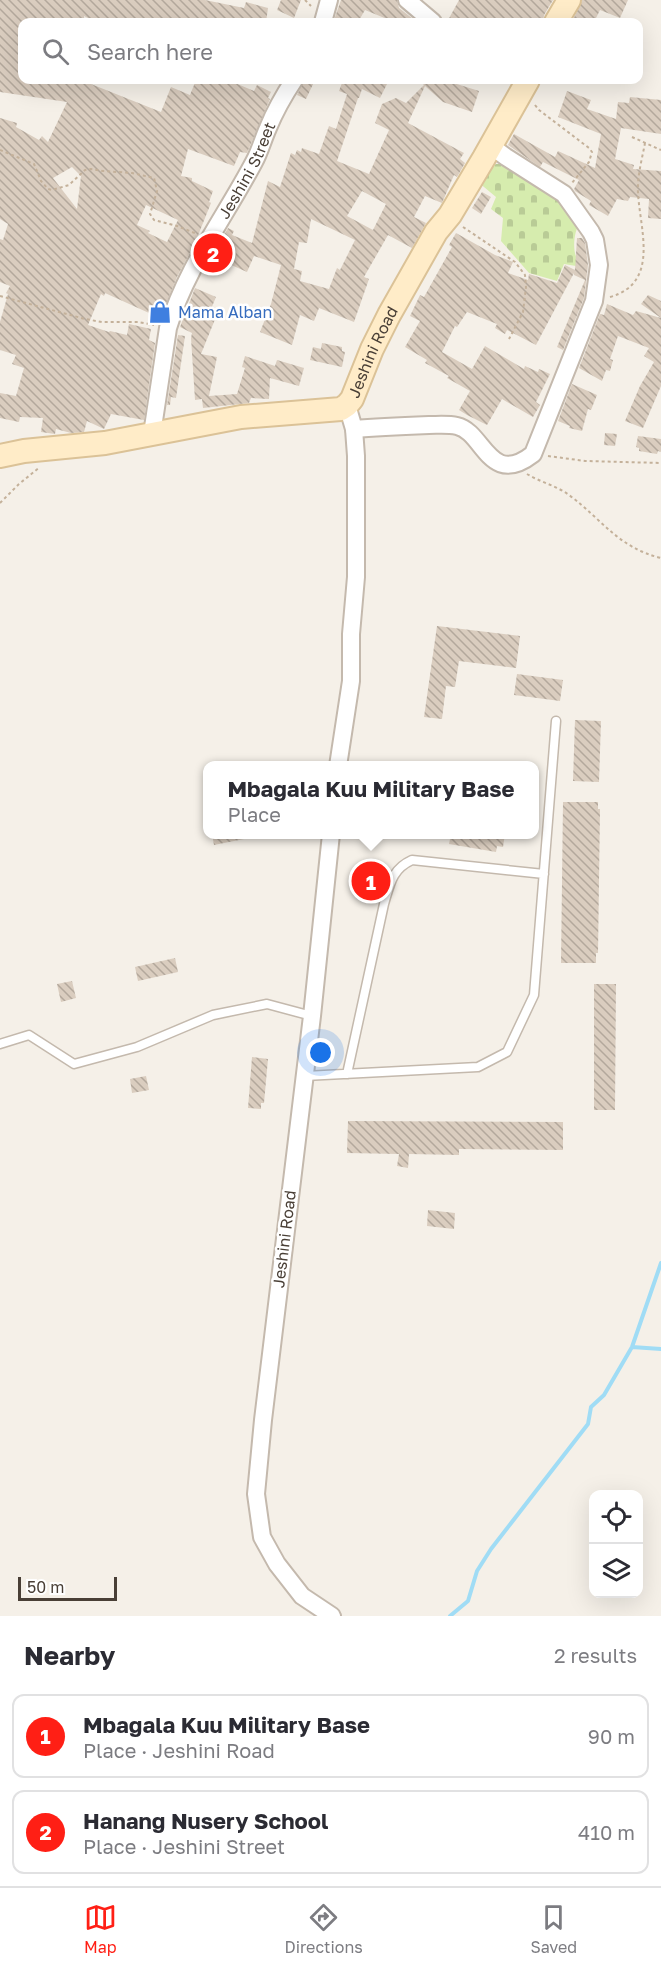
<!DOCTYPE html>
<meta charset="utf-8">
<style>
body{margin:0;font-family:"Golos Text",sans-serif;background:#f2f2f3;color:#2b2b33}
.controls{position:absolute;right:18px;bottom:18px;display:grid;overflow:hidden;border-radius:12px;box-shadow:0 6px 24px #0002}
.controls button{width:54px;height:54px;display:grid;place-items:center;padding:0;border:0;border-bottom:2px solid #e1e1e2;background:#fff;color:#2b2b33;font:30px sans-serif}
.scale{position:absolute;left:18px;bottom:15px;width:99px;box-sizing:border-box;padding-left:6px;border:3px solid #493f36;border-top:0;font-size:16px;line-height:21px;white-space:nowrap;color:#493f36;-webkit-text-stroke:4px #fff;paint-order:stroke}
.you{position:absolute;left:321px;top:1053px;width:21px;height:21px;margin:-15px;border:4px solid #fff;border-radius:50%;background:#1a73e8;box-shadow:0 0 0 9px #1a73e833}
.badge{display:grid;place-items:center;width:39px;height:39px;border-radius:50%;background:#ff1f15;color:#fff;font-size:20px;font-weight:700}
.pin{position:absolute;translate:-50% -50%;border:3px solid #fff;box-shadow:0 2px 6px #0006}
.popup{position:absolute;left:203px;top:761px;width:336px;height:78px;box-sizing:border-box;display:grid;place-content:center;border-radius:12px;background:#fff;filter:drop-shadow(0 2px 4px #0005);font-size:20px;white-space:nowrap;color:#7c7c81}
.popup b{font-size:22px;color:#2b2b33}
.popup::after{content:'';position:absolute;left:50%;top:100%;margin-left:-12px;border:12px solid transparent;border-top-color:#fff}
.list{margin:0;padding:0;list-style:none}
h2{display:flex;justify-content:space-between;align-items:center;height:78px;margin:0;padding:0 24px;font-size:26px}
h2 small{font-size:20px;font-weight:400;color:#7c7c81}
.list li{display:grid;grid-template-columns:39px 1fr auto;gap:18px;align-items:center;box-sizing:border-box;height:84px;margin:0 12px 12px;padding:0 12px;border:2px solid #e1e1e2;border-radius:12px}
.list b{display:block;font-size:22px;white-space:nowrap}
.list p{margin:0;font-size:20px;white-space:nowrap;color:#7c7c81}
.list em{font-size:20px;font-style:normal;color:#7c7c81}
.icon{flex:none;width:33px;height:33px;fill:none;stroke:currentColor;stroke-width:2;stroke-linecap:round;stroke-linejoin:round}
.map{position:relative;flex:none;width:661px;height:1616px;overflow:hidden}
.search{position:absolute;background:#fff;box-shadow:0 6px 24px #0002;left:18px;right:18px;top:18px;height:66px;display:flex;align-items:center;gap:15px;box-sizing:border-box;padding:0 21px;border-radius:12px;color:#7c7c81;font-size:22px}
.sheet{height:270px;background:#fff}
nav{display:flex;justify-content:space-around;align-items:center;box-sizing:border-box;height:84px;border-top:2px solid #e1e1e2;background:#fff;font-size:16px;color:#7c7c81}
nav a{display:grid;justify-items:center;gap:3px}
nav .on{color:#ff1f15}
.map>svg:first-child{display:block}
</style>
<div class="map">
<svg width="661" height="1616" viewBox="0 0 661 1616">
<defs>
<pattern id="cemetery-stones" width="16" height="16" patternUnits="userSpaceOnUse" patternTransform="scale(1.5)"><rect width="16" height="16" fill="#d6ecae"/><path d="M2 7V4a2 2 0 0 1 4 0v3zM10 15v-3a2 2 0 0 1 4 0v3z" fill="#b9cb96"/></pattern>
<pattern id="building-back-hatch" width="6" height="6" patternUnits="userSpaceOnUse" patternTransform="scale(1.5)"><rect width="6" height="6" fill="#dacdbf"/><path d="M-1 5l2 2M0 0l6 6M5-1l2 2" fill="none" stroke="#b3a89c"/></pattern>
</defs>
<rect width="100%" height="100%" fill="#f5f0e8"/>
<!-- cemetery -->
<path fill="url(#cemetery-stones)" d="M496 164H513L538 179 580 223C574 231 572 249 577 259L576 266 564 264 557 281 529 273 501 241 503 218 491 209 496 197 478 182 487 169Z"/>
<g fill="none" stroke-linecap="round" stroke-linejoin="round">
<!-- stream -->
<path stroke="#a0dcf5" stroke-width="4" d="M632 1347 661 1349
M450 1616 468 1601 477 1571 491 1549 588 1424 591 1407 604 1395 632 1347 661 1263"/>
</g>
<!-- building -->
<path fill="url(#building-back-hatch)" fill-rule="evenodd" d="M0 0H205L244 8 246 2 268 8 266 22H96L84 16V22H22V80H87L86 82 161 112 171 87 190 95 196 80H228L254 91 257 85 271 92 268 98 270 99 247 153 240 152 234 166 188 149 181 176 192 178V181L213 191 209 202 211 203 195 243 177 277 160 318 105 293 104 296 101 294 88 325 109 332 110 331 127 335 129 324 151 329 149 340 155 343 144 420 111 414 104 429 87 421 84 432 71 433 56 429 55 434 41 432 43 418 20 417 19 422 0 418V393L16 396 24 368 12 364 16 355 0 350V322L8 294 6 293 10 286 0 282V239L3 240 8 224 0 219V118L17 123 16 127 39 140 42 136 48 142 67 102 0 92ZM72 167 81 176 77 209 53 178ZM146 205 178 220 167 242 148 233 150 231 137 225Z
M281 0H301L294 18 277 10Z
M341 0H397L399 8 417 22H385L387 19 365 10 358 22H339L334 20Z
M459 0H553L544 15 543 22H447Z
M582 0H628L620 18 600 10 594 22H572Z
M304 80H315L306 99 297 95Z
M343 80H389L380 98 362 89 359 98H358L337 161 369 174 389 130 375 123 382 104 396 98 406 103 424 85 419 80H444L479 91 472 112 443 102 425 86 408 123 464 153 460 159 465 163 457 177 454 175 442 203 425 196 414 217 426 223 412 248 388 235 364 277 369 279 354 322 319 308 314 321 300 315 292 345 260 332 271 304 281 265 254 256 247 272 229 264H226L224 271 208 263 228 228 234 231 232 235 252 243 268 181 280 187 291 153 295 155 297 150 301 152 302 148 319 154 329 126 336 129 347 94 339 91ZM362 191 386 204 373 230 347 216ZM311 219 355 240 340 270 337 268 329 289 300 281 302 271 294 269 299 242 307 243Z
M567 91 591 100 587 109 616 119 618 102 629 103 630 97 661 100V134L621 128 615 159 634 165 633 169 661 171V219L648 218 649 199 630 197 628 201 617 199 608 216 589 205 591 201 575 191 574 189 579 180 543 162 540 167 508 145 514 134 555 157 558 151 595 168 601 134 558 117Z
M482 192 491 197 481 214 472 208Z
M456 233 495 255 513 262 508 273 528 280 529 274 557 283 565 265 575 270 577 238H582L585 243 588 265 584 298 563 350 557 347 585 280 574 275V273L536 345 507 330 505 334 495 328 497 324 467 312 457 327 455 326 442 352 472 369 485 346 524 369 525 366 538 372 539 369 550 374 536 402 540 405 533 417 502 399 487 425 467 415 459 410 470 391 447 378 449 376 425 363 427 360 405 347 420 321 410 316 420 295 424 297 452 247 449 245Z
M195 288 216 297 209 314 216 317 201 354 217 357 209 396 237 394 245 368 242 367 245 356 275 366 277 360 304 368 299 386 270 378 269 399 251 398 249 403 203 408 202 399 195 400 191 338 192 333 180 327Z
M648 295 661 301V386L643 428 625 421 640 386 654 362 644 356 649 348 618 336 610 359 613 360 610 371 606 370 602 381 579 368 600 314 604 315 607 304 633 315 636 311 661 318 641 304Z
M178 335 185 336 176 398 171 397 170 405H167Z
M322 343 342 347V351L345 352 342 367 310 360 313 347 321 349Z
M572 384 597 395 591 410 588 409 582 431 569 428 570 426 558 421Z
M605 433 617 434 615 446 604 445Z
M638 436 661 439V452L658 451 657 454 639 451V448L636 447Z
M437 626 520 636 516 668 459 661 455 687 446 686 442 719 424 717Z
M517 674 563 680 560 701 514 695Z
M575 720 601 721 599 782 573 781Z
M563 802H598V809H600L598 953H596V963H561Z
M212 834H243L244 839 214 845Z
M451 834H505L503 847 497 846 496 852 449 844Z
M175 958 178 972 138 981 135 967Z
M72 981 76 998 61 1002 57 984Z
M594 984H616L615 1110H594Z
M252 1057 268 1059 264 1103H261V1109L248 1108Z
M146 1076 149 1090 132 1093 130 1079Z
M348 1121 563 1122V1150L459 1149V1155L409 1154 408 1168 397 1166 399 1154 347 1153Z
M428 1210 455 1213 454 1229 427 1226Z"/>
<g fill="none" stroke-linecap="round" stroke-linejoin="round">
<!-- lane casing -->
<g stroke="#c4b9ad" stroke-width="11">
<path id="lane" d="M0 1044 29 1035 74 1064 137 1047 213 1015 267 1004 312 1016
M347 1074 384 904C390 884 392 869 412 860L544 874
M305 1076 478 1067 507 1052 534 995 556 721"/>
</g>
<!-- street casing -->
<g stroke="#c4b9ad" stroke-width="20">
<g id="street">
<path d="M407 0 433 22"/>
<path d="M323 22 329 0"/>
<path d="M354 429C379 427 404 426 429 425 438 425 448 424 457 426 484 432 489 488 533 454L594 301 599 265 595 240 591 232 564 194 506 157 491 146"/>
<path id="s1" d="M152 434 168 328C186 268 225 217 254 162 260 151 263 139 268 128 275 111 284 95 294 80"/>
<path d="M338 766 351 681V634L356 577V456L354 429 347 405"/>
<path d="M331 834 312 1016 263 1420 256 1494 262 1537 277 1564 302 1596 332 1616"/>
</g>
</g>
<!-- secondary casing -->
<g stroke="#dbc297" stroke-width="26">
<g id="secondary">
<path d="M556 22 569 0"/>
<path id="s2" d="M0 456 24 451 105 443 241 417 341 409 347 405 352 399 372 349 389 315 436 232 450 215 484 158 528 80"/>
</g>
</g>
<!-- path -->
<path stroke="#c4b19a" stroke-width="2" stroke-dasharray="3 3" stroke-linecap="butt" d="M305 0 311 6
M535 105 539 110 589 148 592 152 589 162 572 183
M632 137 661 150
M0 150 34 164 41 181 48 189 52 190 69 185 85 170 91 169 103 171 132 173 154 178 157 191 150 214 154 220 177 226 197 234
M463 227 515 262 525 275 526 287 523 312 509 339
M0 296 85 319 102 322H138L154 325
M610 297C660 283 640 230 638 193 637 177 642 159 645 143
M548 456 585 461 661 463
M527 474C540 482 557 486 569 495 603 520 617 547 661 558
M0 503 19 484 40 467"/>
<!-- lane -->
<use href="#lane" stroke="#fff" stroke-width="8"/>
<!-- street -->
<use href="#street" stroke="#fff" stroke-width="16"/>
<!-- secondary -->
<use href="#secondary" stroke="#ffecc8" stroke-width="22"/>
</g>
<!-- icons -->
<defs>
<g id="shop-bare" transform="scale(1.8)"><path d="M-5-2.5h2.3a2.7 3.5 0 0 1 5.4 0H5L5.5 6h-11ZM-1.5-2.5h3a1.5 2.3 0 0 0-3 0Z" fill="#3f7fe0" stroke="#fff" stroke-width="2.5" paint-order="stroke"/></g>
</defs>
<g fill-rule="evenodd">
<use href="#shop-bare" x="160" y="312"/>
</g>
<g text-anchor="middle" stroke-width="5" stroke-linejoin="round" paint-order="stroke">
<!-- street labels -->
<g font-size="16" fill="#493f36" stroke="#fff">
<text dy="6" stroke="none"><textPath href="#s1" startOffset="284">Jeshini Street</textPath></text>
<text dy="6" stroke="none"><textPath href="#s2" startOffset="411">Jeshini Road</textPath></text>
<text transform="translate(284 1239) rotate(-83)" y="6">Jeshini Road</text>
</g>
<!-- shop labels -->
<g font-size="16" fill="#366cbe" stroke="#fff" text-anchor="start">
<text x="178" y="318">Mama Alban</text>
</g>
</g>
</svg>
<div class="controls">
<button><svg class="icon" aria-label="locate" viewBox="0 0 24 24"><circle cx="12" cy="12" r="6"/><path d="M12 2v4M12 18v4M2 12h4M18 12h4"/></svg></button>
<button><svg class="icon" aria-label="layers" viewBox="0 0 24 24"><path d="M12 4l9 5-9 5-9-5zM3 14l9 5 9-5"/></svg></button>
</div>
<div class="scale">50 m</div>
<div class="you"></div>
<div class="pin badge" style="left:371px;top:881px">1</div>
<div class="popup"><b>Mbagala Kuu Military Base</b>Place</div>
<div class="pin badge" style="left:213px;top:253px">2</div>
<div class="search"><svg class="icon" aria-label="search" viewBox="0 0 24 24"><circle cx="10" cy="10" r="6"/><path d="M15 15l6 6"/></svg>Search here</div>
</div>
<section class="sheet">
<h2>Nearby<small>2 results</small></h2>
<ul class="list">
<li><span class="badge">1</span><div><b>Mbagala Kuu Military Base</b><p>Place · Jeshini Road</p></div><em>90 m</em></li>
<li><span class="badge">2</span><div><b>Hanang Nusery School</b><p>Place · Jeshini Street</p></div><em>410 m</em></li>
</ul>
</section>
<nav>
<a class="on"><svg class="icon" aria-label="map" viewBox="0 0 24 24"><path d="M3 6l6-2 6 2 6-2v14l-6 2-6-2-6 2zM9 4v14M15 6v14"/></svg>Map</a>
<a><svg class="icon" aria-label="directions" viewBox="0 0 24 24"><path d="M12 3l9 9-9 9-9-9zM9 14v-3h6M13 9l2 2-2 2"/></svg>Directions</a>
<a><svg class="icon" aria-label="saved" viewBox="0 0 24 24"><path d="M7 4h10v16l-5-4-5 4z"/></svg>Saved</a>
</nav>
